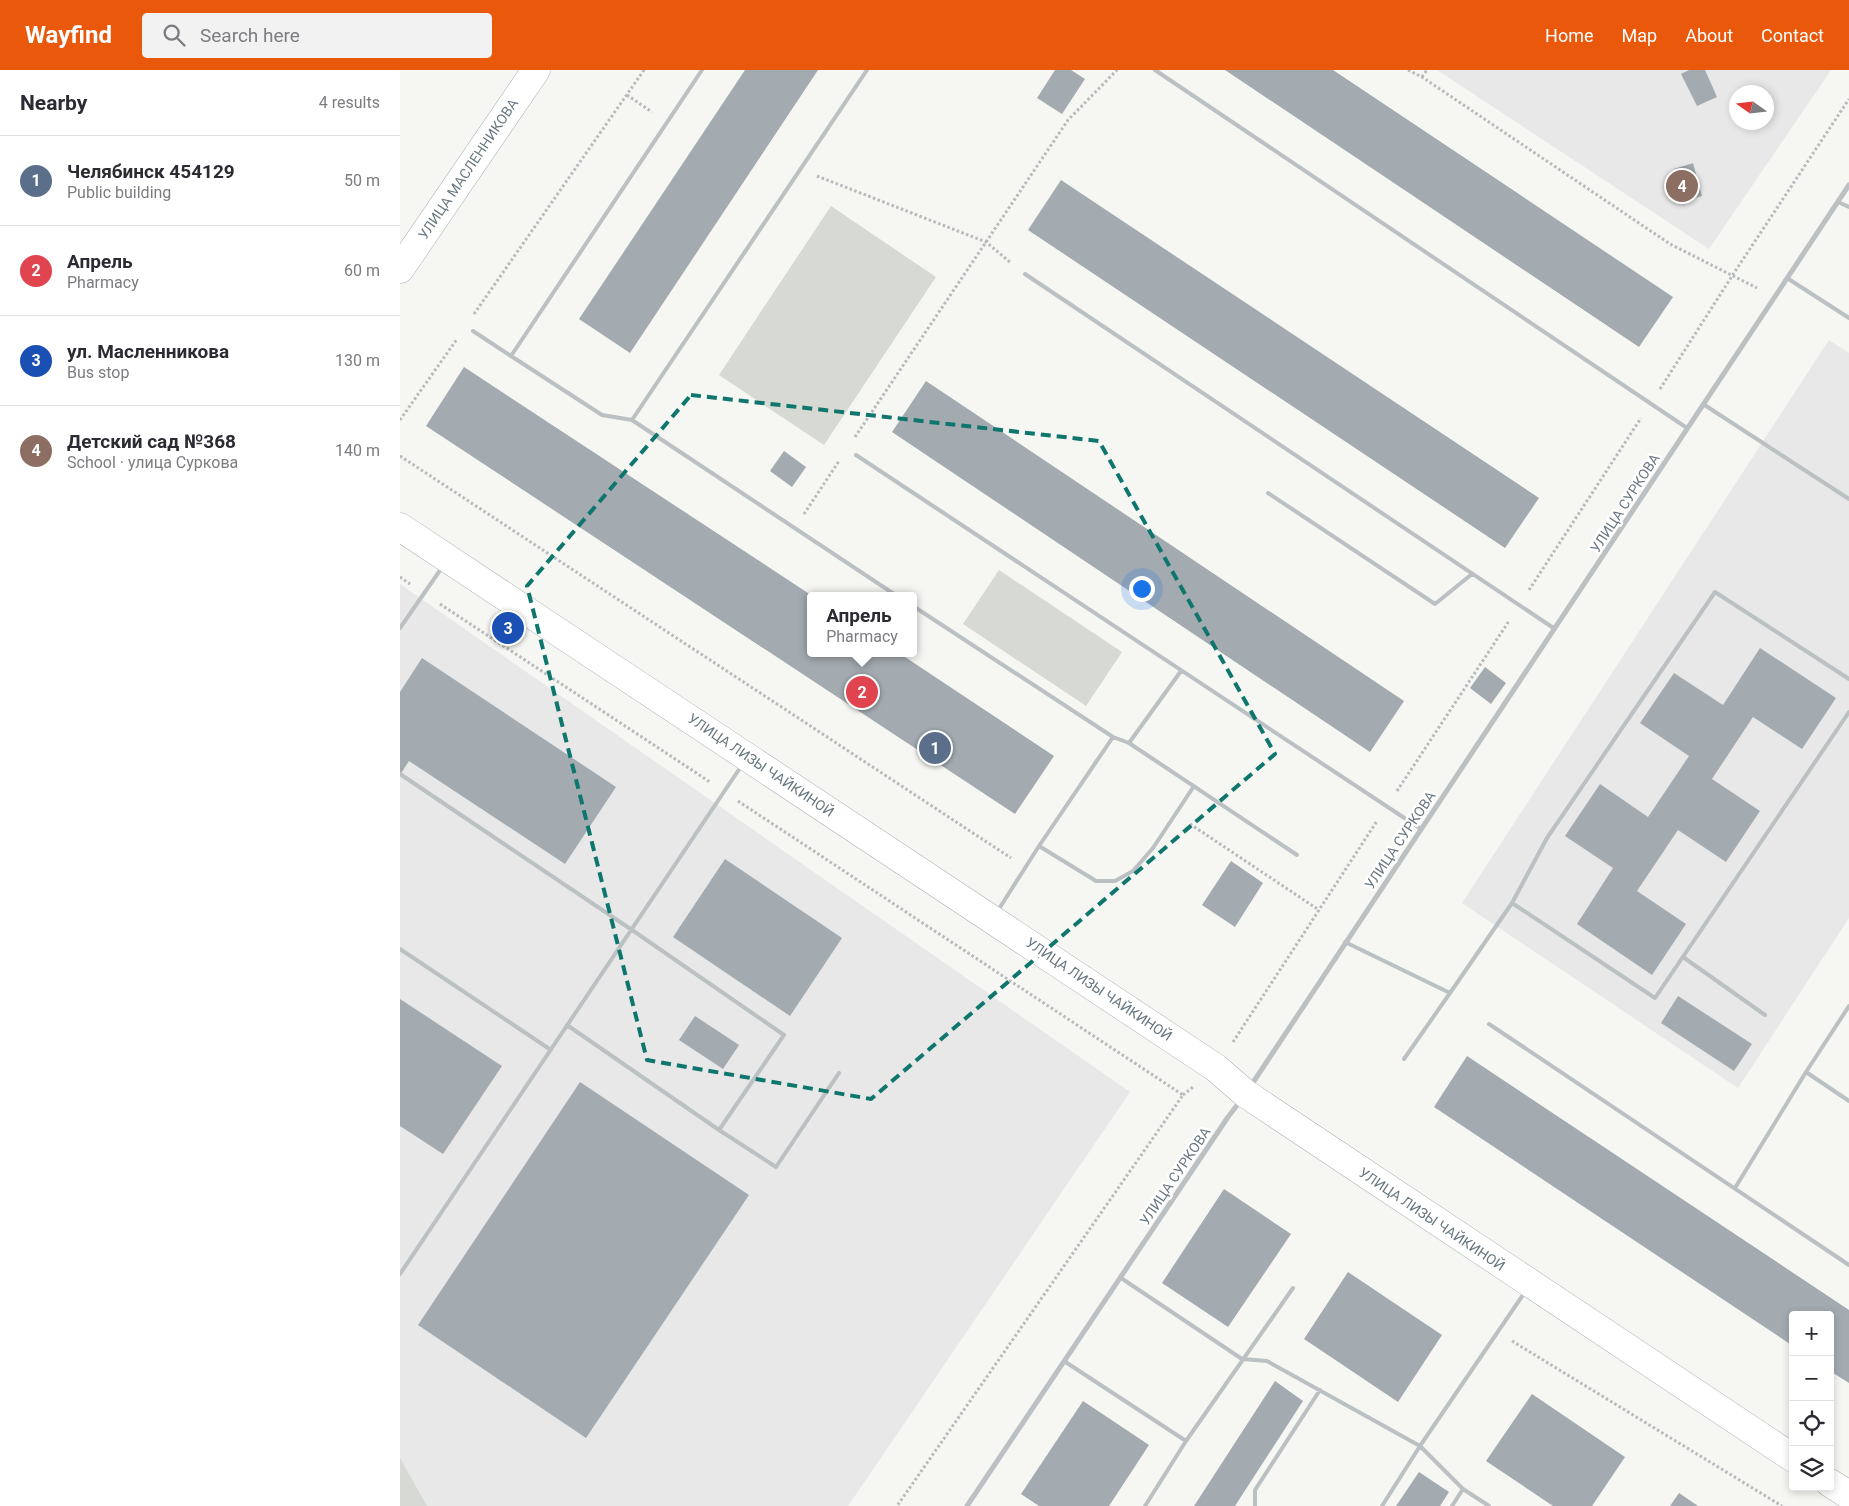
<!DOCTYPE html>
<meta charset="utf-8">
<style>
body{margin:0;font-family:Roboto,sans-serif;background:#f2f2f3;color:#2b2b33}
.controls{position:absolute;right:15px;bottom:15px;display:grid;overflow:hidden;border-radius:5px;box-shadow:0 2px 8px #0003}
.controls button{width:45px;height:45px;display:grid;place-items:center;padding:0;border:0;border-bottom:1px solid #e1e1e2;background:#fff;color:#2b2b33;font:25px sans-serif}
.compass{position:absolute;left:1329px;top:15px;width:45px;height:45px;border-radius:50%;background:#fff;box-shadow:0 2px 8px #0003;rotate:284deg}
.you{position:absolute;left:741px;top:518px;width:18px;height:18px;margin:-12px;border:4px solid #fff;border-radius:50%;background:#1a73e8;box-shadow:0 0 0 8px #1a73e833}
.badge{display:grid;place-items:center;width:32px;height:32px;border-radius:50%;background:#ea580c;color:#fff;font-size:16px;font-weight:700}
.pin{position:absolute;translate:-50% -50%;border:2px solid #fff;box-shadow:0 1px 5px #0006}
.popup{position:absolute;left:407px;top:522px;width:110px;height:65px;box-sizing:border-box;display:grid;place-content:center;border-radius:5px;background:#fff;filter:drop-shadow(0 1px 4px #0005);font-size:16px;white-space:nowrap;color:#7c7c81}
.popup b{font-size:19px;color:#2b2b33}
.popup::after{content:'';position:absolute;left:50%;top:100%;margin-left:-10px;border:10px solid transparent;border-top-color:#fff}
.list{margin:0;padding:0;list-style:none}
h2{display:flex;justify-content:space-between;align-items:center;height:65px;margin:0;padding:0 20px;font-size:21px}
h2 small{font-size:16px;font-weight:400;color:#7c7c81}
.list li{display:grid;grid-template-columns:32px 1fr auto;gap:15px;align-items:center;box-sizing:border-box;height:90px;padding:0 20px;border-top:1px solid #e1e1e2}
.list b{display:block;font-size:19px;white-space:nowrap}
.list p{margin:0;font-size:16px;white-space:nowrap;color:#7c7c81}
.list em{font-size:16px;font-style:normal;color:#7c7c81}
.icon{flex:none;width:28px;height:28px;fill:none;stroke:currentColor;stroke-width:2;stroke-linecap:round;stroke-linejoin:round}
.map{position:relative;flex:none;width:1449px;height:1436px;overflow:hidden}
header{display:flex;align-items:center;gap:30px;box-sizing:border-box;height:70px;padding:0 25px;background:#ea580c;color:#fff}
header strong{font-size:24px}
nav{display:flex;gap:28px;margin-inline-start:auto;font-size:18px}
.search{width:350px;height:45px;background:#f2f2f3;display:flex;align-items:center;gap:12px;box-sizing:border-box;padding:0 18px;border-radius:5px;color:#7c7c81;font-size:19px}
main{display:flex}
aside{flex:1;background:#fff}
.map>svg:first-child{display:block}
</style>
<header>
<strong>Wayfind</strong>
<div class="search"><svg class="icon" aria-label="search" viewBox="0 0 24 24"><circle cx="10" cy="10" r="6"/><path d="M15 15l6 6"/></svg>Search here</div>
<nav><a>Home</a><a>Map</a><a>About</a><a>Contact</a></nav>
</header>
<main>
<aside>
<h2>Nearby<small>4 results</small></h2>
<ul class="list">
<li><span class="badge" style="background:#5c6f8a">1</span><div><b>Челябинск 454129</b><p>Public building</p></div><em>50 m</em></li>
<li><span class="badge" style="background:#e0444e">2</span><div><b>Апрель</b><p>Pharmacy</p></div><em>60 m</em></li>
<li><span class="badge" style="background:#1a4fb4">3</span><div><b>ул. Масленникова</b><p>Bus stop</p></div><em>130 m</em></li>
<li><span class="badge" style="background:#8d6e63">4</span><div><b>Детский сад №368</b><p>School · улица Суркова</p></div><em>140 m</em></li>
</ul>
</aside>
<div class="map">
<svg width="1449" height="1436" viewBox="0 0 1449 1436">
<rect width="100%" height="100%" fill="#f6f6f3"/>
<!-- built -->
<path fill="#e7e8e7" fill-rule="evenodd" d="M1037 0H1431L1309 179ZM1336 22H1366V52H1336Z
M1429 270 1449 283V848L1338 1018 1062 833Z
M0 514 730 1022 448 1436H15L0 1413Z"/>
<!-- green -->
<path fill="#d6dad3" d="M431 136 536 207 424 375 319 305Z
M599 500 722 582 686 636 563 554Z
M0 1388 27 1436H0Z"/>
<!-- building -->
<path fill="#a3abb0" d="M345 0H418L230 283 179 249Z
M655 0H671L685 9 662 44 637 28Z
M825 0H933L1273 227 1239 277Z
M1289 0H1305L1317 27 1297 36 1281 4Z
M1293 93 1302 126 1283 131 1274 99Z
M661 110 1139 428 1105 478 628 160Z
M64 297 411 525V583H499L654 686 615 744 26 356Z
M526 311 1004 631 970 682 492 362Z
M384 381 406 397 392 417 370 401Z
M1360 578 1436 628 1402 679 1353 647 1312 709 1360 741 1326 792 1278 760 1237 821 1286 854 1252 905 1177 854 1213 798 1165 766 1200 714 1248 747 1289 686 1240 653 1274 603 1323 635Z
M22 588 216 717 165 794 9 691 0 705V622Z
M1085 597 1106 613 1091 634 1070 618Z
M325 789 442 868 390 946 273 867Z
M831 791 863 813 835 857 802 835Z
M1278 926 1352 974 1334 1001 1261 953Z
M0 929 102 996 43 1084 0 1056Z
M295 946 339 975 323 999 279 970Z
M1067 986 1449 1240V1313L1430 1301V1245H1393V1276L1034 1037Z
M180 1012 349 1125 186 1368 18 1255Z
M824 1119 891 1164 828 1257 762 1213Z
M948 1202 1042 1265 998 1332 904 1269Z
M875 1311 903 1331 835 1436H794Z
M1132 1324 1225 1387 1192 1436H1153L1086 1391Z
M683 1331 749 1375 709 1436H639L621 1424Z
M1019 1402 1049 1422 1040 1436H996Z
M1279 1423 1298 1436H1270Z"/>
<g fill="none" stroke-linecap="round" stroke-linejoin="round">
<!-- secondary casing -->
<g stroke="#aeb4b8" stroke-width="29">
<path id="secondary" d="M0 199 136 0
M0 457 816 998 846 1024 1393 1388
M1430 1413 1449 1425"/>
</g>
<!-- path -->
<path stroke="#b6babc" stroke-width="3" stroke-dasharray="2.5 2.5" stroke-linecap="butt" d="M1008 0 1022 7 1270 174 1357 218
M1022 7 1027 0
M227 25 252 42
M417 106 586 172 611 193
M74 244 244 0
M1260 319 1332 206 1449 29
M0 350 57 269
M455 367 668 50 717 0
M0 386 611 788
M404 444 439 391
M0 507 10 514
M1129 520 1241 348
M40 534 310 712
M997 721 1109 551
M338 731 783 1025 497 1436
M790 754 919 840
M833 972 977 751
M783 1025 793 1017
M1112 1271 1382 1436"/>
<!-- lane -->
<path stroke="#bbc0c3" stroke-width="4" d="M302 0 111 286 202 345 232 350 497 526
M755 0 1287 358
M1438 132 1449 137
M625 204 1155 559
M1387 208 1449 248
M73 261 111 286
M1303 334 1449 429
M232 350 467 0
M456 385 1021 759
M868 423 1035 534 1072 504
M513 536 713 667 639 776 597 842
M0 558 43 496
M713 667 729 673 897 785
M729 673 781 601
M0 704 232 860 384 965 319 1060
M639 776 696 811H715L733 801 753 778 794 716
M1112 833 1255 928 1449 642
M945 872 1050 923 1112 833 1147 768 1315 522 1449 609
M0 879 151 980
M1283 887 1365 945
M1089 954 1449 1195
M167 955 319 1060 376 1097 439 1003
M1004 989 1050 923
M1406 1002 1449 1031
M1335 1118 1406 1002 1449 936
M0 1204 342 695
M721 1208 842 1289 867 1291 1020 1376 1063 1419 1089 1436
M664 1291 786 1371 893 1218
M745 1436 786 1371
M855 1436V1420L920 1320
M982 1436 1020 1376 1125 1222
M1052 1436 1063 1419"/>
<!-- street -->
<path stroke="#bbc0c3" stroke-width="5" d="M850 1017 1449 115
M567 1436 828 1047 841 1030"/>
<!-- secondary -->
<use href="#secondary" stroke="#fff" stroke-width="28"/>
</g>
<!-- marked area -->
<path fill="none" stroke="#0f766e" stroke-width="4" stroke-dasharray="10 6" stroke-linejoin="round" d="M291 325 699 371 875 684 471 1029 247 990 127 516Z"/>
<g text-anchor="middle" stroke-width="5" stroke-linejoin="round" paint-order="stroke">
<!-- street labels -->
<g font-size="14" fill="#687881" stroke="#fff">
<text transform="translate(68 99) rotate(-56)" y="5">УЛИЦА МАСЛЕННИКОВА</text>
<text transform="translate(1225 433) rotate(-57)" y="5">УЛИЦА СУРКОВА</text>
<text transform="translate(361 695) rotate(34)" y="5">УЛИЦА ЛИЗЫ ЧАЙКИНОЙ</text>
<text transform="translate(1000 770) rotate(-56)" y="5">УЛИЦА СУРКОВА</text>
<text transform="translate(699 919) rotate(34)" y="5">УЛИЦА ЛИЗЫ ЧАЙКИНОЙ</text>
<text transform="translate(775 1106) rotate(-56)" y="5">УЛИЦА СУРКОВА</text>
<text transform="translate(1032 1149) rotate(34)" y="5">УЛИЦА ЛИЗЫ ЧАЙКИНОЙ</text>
</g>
</g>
</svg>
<div class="controls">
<button>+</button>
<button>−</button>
<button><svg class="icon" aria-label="locate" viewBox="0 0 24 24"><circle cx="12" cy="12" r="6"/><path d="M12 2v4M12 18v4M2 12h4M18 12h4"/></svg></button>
<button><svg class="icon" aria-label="layers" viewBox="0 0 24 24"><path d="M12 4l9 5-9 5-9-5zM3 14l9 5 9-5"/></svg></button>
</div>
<svg class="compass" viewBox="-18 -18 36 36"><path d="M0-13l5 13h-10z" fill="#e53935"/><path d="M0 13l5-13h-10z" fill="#7c7c81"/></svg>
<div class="you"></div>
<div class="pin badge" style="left:535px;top:678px;background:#5c6f8a">1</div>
<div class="pin badge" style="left:462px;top:622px;background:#e0444e">2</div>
<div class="popup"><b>Апрель</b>Pharmacy</div>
<div class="pin badge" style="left:108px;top:558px;background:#1a4fb4">3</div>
<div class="pin badge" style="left:1282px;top:116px;background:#8d6e63">4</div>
</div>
</main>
